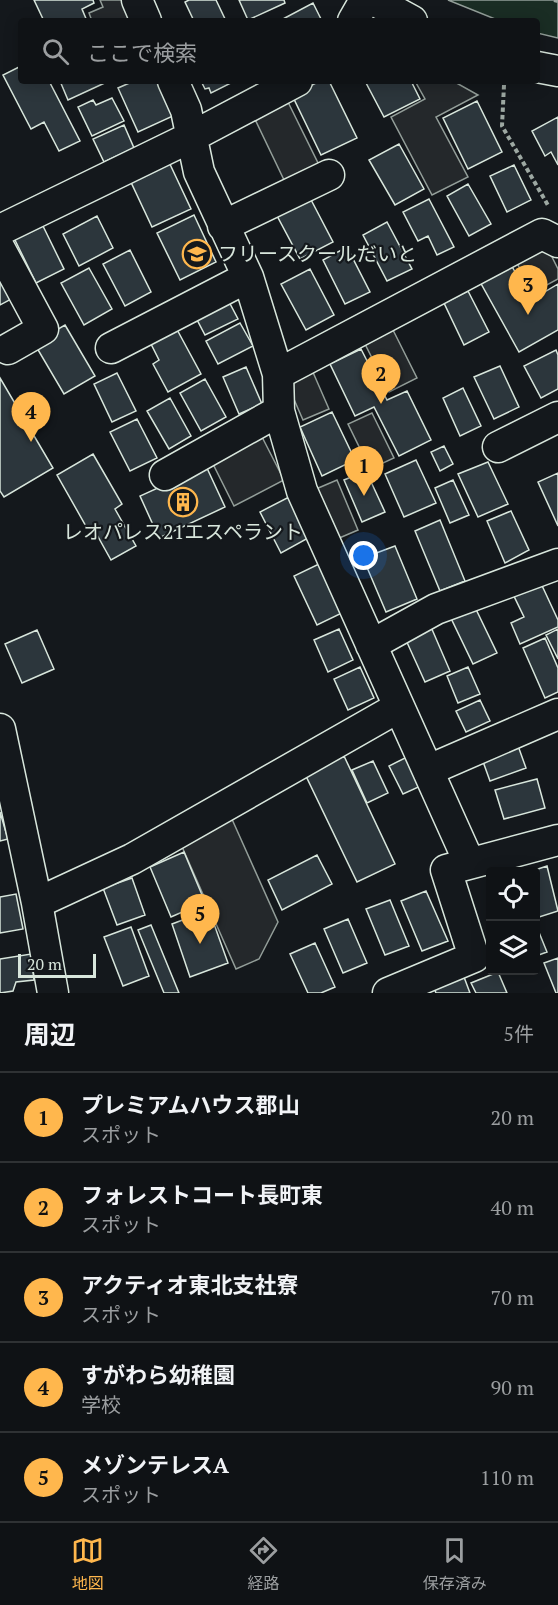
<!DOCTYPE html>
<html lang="ja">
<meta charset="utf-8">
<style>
body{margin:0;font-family:"PT Serif","Noto Sans JP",serif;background:#181b1e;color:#f1f3f6}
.controls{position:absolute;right:18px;bottom:18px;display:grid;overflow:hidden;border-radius:6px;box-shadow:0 3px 15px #0003}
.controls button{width:54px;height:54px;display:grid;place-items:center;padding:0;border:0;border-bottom:2px solid #2f3234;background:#0f1215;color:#f1f3f6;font:30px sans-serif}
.scale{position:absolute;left:18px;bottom:15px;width:78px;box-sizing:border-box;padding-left:6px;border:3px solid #d8e6dc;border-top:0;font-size:16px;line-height:21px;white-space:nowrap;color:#d8e6dc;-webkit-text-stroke:4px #14181c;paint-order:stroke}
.you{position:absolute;left:364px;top:556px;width:21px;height:21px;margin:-15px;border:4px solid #fff;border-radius:50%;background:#1a73e8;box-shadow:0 0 0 9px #1a73e833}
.badge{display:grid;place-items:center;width:39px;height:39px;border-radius:50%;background:#ffb74d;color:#111;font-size:20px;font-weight:700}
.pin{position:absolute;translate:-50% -50px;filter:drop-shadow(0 2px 3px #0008)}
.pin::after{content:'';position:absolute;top:32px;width:21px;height:18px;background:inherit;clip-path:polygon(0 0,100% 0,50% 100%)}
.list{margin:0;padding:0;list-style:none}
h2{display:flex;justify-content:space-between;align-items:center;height:78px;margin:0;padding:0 24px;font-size:26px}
h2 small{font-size:20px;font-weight:400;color:#9b9ea0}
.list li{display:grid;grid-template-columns:39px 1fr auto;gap:18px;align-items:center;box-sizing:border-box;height:90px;padding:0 24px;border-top:2px solid #2f3234}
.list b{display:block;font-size:22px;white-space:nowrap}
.list p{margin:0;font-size:20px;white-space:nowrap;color:#9b9ea0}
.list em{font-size:20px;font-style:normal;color:#9b9ea0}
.icon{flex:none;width:33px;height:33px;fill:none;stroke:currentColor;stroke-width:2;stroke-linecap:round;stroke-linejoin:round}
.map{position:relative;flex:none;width:558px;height:993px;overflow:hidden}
.search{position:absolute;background:#0f1215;box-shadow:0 3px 15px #0003;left:18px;right:18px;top:18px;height:66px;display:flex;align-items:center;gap:15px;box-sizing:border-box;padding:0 21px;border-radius:6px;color:#9b9ea0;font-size:22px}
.sheet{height:528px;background:#0f1215}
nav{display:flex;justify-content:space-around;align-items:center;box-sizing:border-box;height:84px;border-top:2px solid #2f3234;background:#0f1215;font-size:16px;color:#9b9ea0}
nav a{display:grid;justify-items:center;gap:3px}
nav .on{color:#ffb74d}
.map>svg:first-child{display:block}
</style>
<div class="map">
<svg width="558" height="993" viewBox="0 0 558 993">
<rect width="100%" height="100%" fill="#14181c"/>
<!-- green -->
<path fill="#1a2d24" stroke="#939e99" stroke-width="1.5" d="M448 0H558V38L537 33V21H500Z"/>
<!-- parking -->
<path fill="#24282b" stroke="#939e99" stroke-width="1.5" d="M100 0H123L131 21H92L89 13 103 7Z
M415 81H453L478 95 436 117 468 177 432 195 391 117 425 99Z
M285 96 319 165 285 182 252 113Z
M537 250 549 251 558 269V279L532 293 516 261Z
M392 328 417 378 389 392 364 342Z
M312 370 329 409 303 420 286 381Z
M372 413 394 458 370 469 348 424Z
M261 435 284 480 234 506 211 460Z
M337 480 358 530 337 539 316 489Z
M231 817 278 922 259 959 236 969 179 840Z"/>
<!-- building -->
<path fill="#2c363c" stroke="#d8e6dc" stroke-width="1.5" d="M34 0H93L94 3 82 9 87 21H44Z
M189 0H216L226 21H194L185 2Z
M239 0H284L285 3 248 20Z
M313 3 322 21H281V20Z
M21 66V81H49L80 141 59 151 44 122 31 129 3 75Z
M60 81H109L68 100Z
M134 81H157L173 116 138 132 118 88Z
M201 81H230L231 83 211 93 209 88 205 89Z
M320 81H329L357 138 321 155 292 95Z
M365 81H411L420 99 384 117Z
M112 98 124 121 92 136 78 107 93 100 96 105Z
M477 101 502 152 468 169 443 118Z
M558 117V165L551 152 545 156 532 131Z
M124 125 134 148 104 162 93 139Z
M399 144 424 189 395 205 369 160Z
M168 160 191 209 152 227 129 178Z
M514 165 531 200 507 212 490 176Z
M468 184 491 224 469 236 447 196Z
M308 194 333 242 300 259 275 212Z
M429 199 454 247 437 255 428 236 418 241 403 212Z
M194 215 216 262 180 280 157 233Z
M97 216 113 248 79 266 63 234Z
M387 222 412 269 387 281 363 235Z
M42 224 64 269 36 283 14 238Z
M347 247 370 292 345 304 323 260Z
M130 250 151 292 125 306 103 264Z
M510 263 531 300 558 284V330L519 352 479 280Z
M89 268 112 309 84 325 61 283Z
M310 269 334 315 306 330 281 284Z
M0 270 15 297 0 305Z
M468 291 489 332 464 345 444 303Z
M227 298 238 319 205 335 194 314Z
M240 323 253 346 218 364 206 341Z
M174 324 201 374 168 392 153 364 159 360 148 338Z
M65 325 95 376 64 394 34 343Z
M361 349 387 400 407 391 431 440 399 456 374 407 355 416 330 364Z
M556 350 558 355V389L541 398 524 366Z
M500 366 519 407 494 419 474 377Z
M246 367 262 404 239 414 223 377Z
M117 373 136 411 112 422 94 384Z
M0 378 53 468 4 497 0 491Z
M205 379 226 417 201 431 180 393Z
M463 388 481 426 460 436 443 398Z
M170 398 191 436 169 449 147 411Z
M332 412 355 460 322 476 300 427Z
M137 419 157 458 130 471 110 432Z
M444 446 453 464 440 471 431 452Z
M93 454 122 504 115 509 136 546 111 560 92 526 87 528 57 475Z
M416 460 436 503 404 517 385 474Z
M488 462 508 504 478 517 458 474Z
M206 466 225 507 159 538 140 496Z
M366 471 385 512 362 522 344 480Z
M558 473V526L538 482Z
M453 480 469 515 450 523 435 488Z
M289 497 310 537 281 553 260 512Z
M511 511 529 550 505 563 487 521Z
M440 520 465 581 440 591 415 531Z
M395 546 417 599 386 612 363 558Z
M321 563 344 612 317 625 294 576Z
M538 577 558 620V627L520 644 511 623 524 617 511 590Z
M472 601 497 653 473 664 448 612Z
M431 627 450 671 425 682 405 638Z
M339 629 353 660 328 672 314 640Z
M558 629V659L546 635Z
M37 630 54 669 22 683 5 644Z
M545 638 558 668V692L545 698 523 648Z
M360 667 374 698 348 710 334 679Z
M468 667 480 694 458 703 447 676Z
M480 700 490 721 466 732 456 711Z
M517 743 526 768 490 781 481 756Z
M344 756 395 864 357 882 305 774Z
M409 756 423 785 403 794 389 766Z
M373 761 388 793 367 803 352 770Z
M537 779 545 808 504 819 495 790Z
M0 812 8 839 0 841Z
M184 852 205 902 171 917 150 867Z
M317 855 332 884 282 910 268 880Z
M547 866 558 911 536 918V872H529Z
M132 878 145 915 117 925 103 888Z
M426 891 448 941 422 951 401 901Z
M16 894 23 929 0 933V897Z
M390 900 409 946 385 955 366 909Z
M209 910 228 963 190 977 172 924Z
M348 919 367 963 343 973 324 929Z
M151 925 179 993H164L138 930Z
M536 925 547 952 536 956Z
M131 927 149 976 123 986 104 937Z
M315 943 335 987 321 993H308L290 954Z
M31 954 34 980 16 982 13 991 0 993V959Z
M558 958V993H556L544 963Z
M498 972 507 993H476L471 983Z
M464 977 470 993H436L434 988Z"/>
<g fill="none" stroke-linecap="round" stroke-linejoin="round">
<!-- minor casing -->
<g stroke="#d8e6dc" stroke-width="33">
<path id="minor" d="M137 0 146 21
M374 0 412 21
M353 21 365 0
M537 67 558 71
M173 81 186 110 199 172 248 277 278 374 279 411 302 491 469 862
M223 226 329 175
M0 230 191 137 297 81
M0 249 43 329 8 349
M111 348 248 277
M278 374 542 234 558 242
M498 447 558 417
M165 475 279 411
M371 645 436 609 558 564
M0 729 37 903 53 993
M429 770 558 714
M37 903 132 859 399 707
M388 993 474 957 446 870 558 840"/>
</g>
<!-- path -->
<path stroke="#9da8a2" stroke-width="4" stroke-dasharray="4.5 3" stroke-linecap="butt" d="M554 0 558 1
M504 85 502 126 549 207"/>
<!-- minor -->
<use href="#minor" stroke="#14181c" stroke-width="30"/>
</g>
<!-- icons -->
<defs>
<g id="school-ring" transform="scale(1.5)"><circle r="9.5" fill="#14181c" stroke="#ffb74d" stroke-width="1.5"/><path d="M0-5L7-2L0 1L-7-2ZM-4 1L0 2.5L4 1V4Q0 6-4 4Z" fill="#ffb74d"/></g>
<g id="building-ring" transform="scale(1.5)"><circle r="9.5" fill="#14181c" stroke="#ffb74d" stroke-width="1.5"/><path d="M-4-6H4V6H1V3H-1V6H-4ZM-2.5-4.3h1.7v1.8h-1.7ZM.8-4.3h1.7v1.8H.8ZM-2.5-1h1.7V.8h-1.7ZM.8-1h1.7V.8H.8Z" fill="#ffb74d"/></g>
</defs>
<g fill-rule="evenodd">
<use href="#school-ring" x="197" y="254"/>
<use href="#building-ring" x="183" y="502"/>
</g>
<g text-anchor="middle" stroke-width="4.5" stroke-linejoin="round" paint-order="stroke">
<!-- poi labels -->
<g font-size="20" fill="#d8e6dc" stroke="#14181c" text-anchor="start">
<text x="218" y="261">フリースクールだいと</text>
<text x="183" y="539" text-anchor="middle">レオパレス21エスペラント</text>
</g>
</g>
</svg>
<div class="controls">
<button><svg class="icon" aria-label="locate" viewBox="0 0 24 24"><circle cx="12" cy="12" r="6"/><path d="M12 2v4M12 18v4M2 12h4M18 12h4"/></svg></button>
<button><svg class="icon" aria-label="layers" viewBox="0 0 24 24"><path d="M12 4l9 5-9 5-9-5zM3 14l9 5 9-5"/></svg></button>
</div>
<div class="scale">20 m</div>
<div class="you"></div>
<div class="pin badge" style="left:364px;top:496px">1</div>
<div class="pin badge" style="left:381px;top:404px">2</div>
<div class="pin badge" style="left:528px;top:315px">3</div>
<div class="pin badge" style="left:31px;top:442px">4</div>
<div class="pin badge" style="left:200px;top:944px">5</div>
<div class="search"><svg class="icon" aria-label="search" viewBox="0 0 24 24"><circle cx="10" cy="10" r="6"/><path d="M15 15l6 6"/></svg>ここで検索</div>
</div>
<section class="sheet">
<h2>周辺<small>5件</small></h2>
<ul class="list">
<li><span class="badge">1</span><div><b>プレミアムハウス郡山</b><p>スポット</p></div><em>20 m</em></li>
<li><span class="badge">2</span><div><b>フォレストコート長町東</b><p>スポット</p></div><em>40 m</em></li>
<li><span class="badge">3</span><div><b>アクティオ東北支社寮</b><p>スポット</p></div><em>70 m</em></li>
<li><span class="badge">4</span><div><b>すがわら幼稚園</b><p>学校</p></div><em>90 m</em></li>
<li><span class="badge">5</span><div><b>メゾンテレスA</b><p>スポット</p></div><em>110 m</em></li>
</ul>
</section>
<nav>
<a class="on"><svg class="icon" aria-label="map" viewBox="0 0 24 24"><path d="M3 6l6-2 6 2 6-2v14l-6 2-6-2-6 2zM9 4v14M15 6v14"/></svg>地図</a>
<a><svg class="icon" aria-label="directions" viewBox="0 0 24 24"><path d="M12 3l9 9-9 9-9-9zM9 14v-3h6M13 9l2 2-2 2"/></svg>経路</a>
<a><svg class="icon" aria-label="saved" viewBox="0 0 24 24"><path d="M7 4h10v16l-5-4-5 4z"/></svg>保存済み</a>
</nav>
